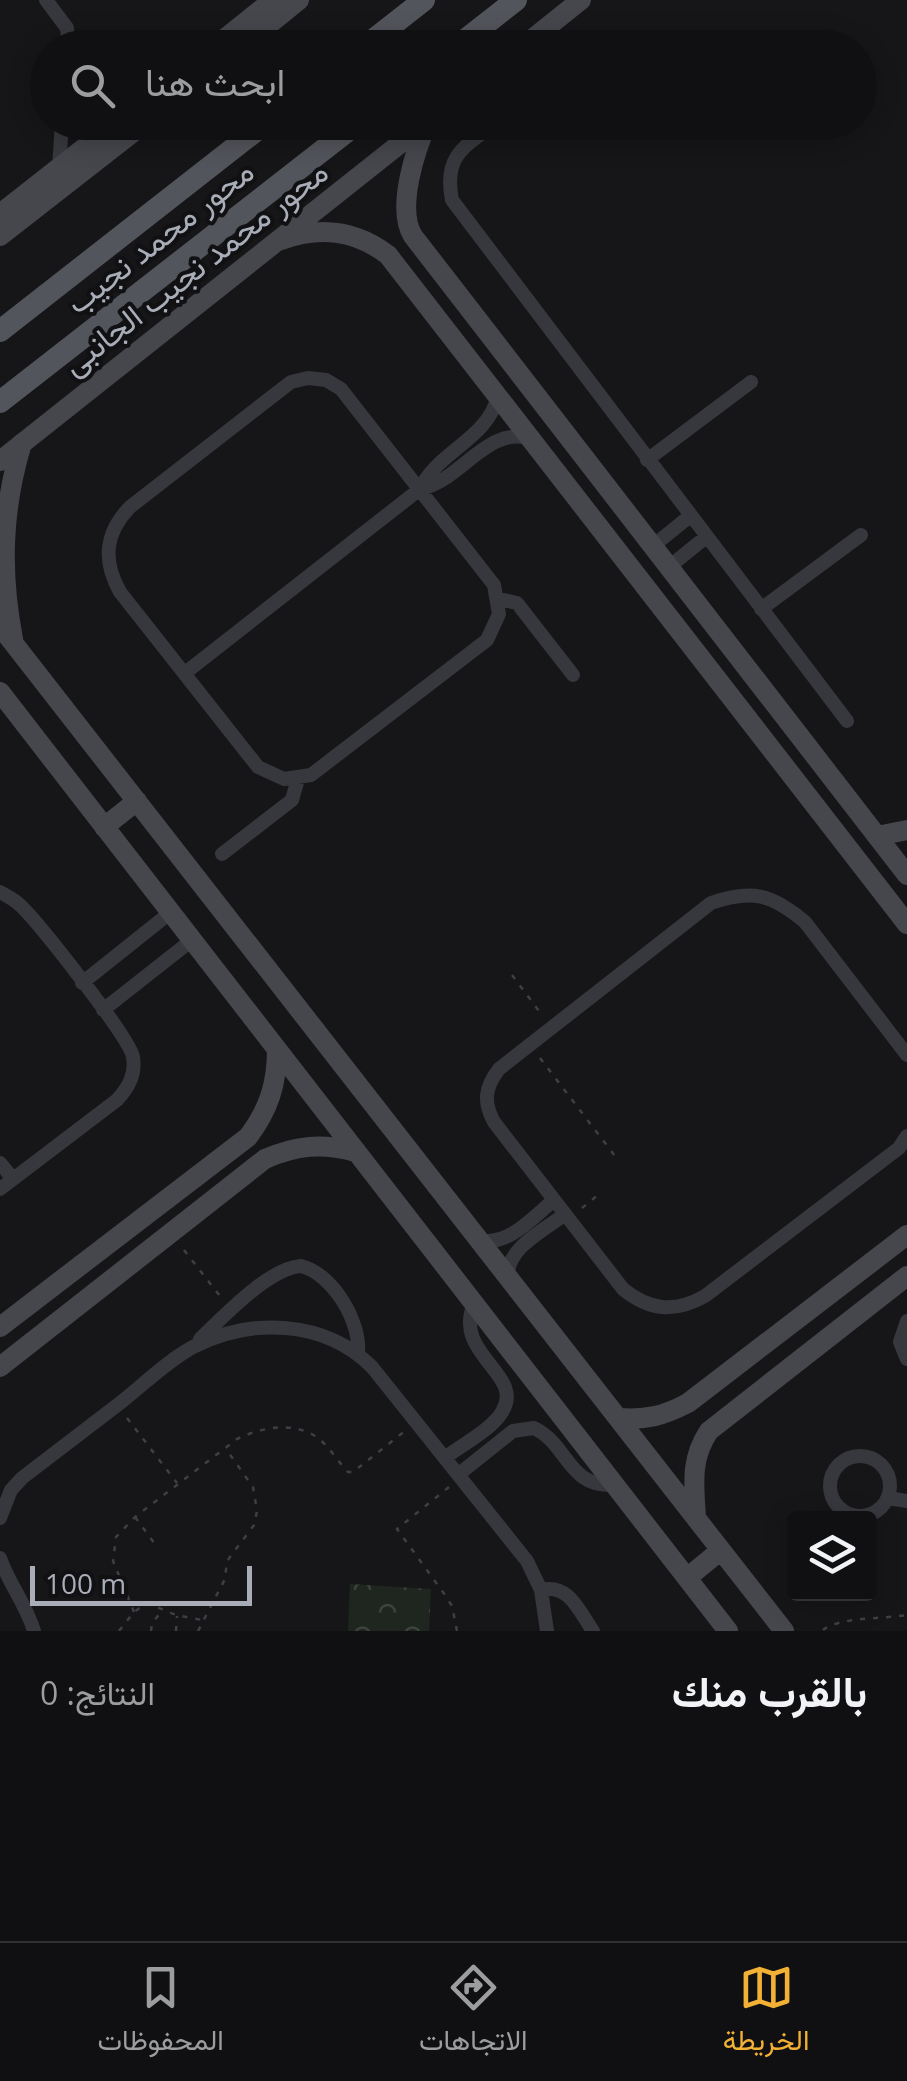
<!DOCTYPE html>
<html lang="ar">
<meta charset="utf-8">
<style>
body{margin:0;font-family:"Open Sans",Vazirmatn,sans-serif;background:#1e1e20;color:#f1f3f6;direction:rtl}
.controls{position:absolute;right:30px;bottom:30px;display:grid;overflow:hidden;border-radius:10px;box-shadow:0 5px 25px #0003}
.controls button{width:90px;height:90px;display:grid;place-items:center;padding:0;border:0;border-bottom:2px solid #303032;background:#101012;color:#f1f3f6;font:50px sans-serif}
.scale{position:absolute;left:30px;bottom:25px;width:222px;box-sizing:border-box;padding-left:10px;border:5px solid #a8adb8;border-top:0;font-size:28px;line-height:35px;white-space:nowrap;color:#a8adb8;-webkit-text-stroke:8px #111113;paint-order:stroke}
.list{margin:0;padding:0;list-style:none}
h2{display:flex;justify-content:space-between;align-items:center;height:130px;margin:0;padding:0 40px;font-size:42px}
h2 small{font-size:32px;font-weight:400;color:#9c9d9f}
.icon{flex:none;width:55px;height:55px;fill:none;stroke:currentColor;stroke-width:2;stroke-linecap:round;stroke-linejoin:round}
.map{position:relative;flex:none;width:907px;height:1631px;overflow:hidden;direction:ltr}
.search{position:absolute;background:#101012;box-shadow:0 5px 25px #0003;left:30px;right:30px;top:30px;height:110px;display:flex;align-items:center;gap:25px;box-sizing:border-box;padding:0 35px;border-radius:55px;color:#9c9d9f;font-size:38px}
.sheet{height:310px;background:#101012}
nav{display:flex;justify-content:space-around;align-items:center;box-sizing:border-box;height:140px;border-top:2px solid #303032;background:#101012;font-size:28px;color:#9c9d9f}
nav a{display:grid;justify-items:center;gap:5px}
nav .on{color:#f2b134}
.map>svg:first-child{display:block}
</style>
<div class="map">
<svg width="907" height="1631" viewBox="0 0 907 1631">
<defs>
<pattern id="forest-crowns" width="20" height="18" patternUnits="userSpaceOnUse" patternTransform="scale(2.5)"><rect width="20" height="18" fill="#1e261f"/><path d="M2 6a3 3 0 1 1 6 0M12 15a3 3 0 1 1 6 0" fill="none" stroke="#3c433d"/></pattern>
</defs>
<rect width="100%" height="100%" fill="#161618"/>
<!-- forest -->
<path fill="url(#forest-crowns)" d="M350 1584 431 1589 429 1631H348Z"/>
<g fill="none" stroke-linecap="round" stroke-linejoin="round">
<!-- path -->
<path stroke="#3d3f44" stroke-width="2.5" stroke-dasharray="5 8" stroke-linecap="butt" d="M83 33 94 48
M512 975 542 1015
M540 1058 615 1156
M582 1208 598 1195
M184 1250 220 1296
M127 1418 177 1483
M449 1487 397 1529 445 1595 452 1606 457 1631
M135 1517 155 1544
M134 1612 113 1561 116 1537 135 1517 237 1439C260 1428 291 1421 315 1436 328 1444 337 1461 348 1472H353L405 1431
M823 1630C839 1617 883 1619 907 1615
M119 1631 134 1612 147 1603 176 1615 202 1620
M151 1631 152 1623 162 1611
M176 1631 177 1616
M198 1631 225 1579 227 1561 254 1525 257 1511 253 1487 226 1449"/>
<!-- street -->
<path stroke="#37383d" stroke-width="14" d="M46 0 67 28 69 48
M604 48 605 47
M498 122C465 146 443 155 452 200L847 721
M59 168 62 122
M308 378 326 380 341 389 494 585 499 614 487 640 311 775 284 779 258 767 120 592C102 560 105 533 130 507L291 382Z
M647 460 751 382
M420 489C438 451 488 439 498 396
M653 546 690 516
M669 567 706 537
M499 599 517 603 573 675
M761 609 861 535
M185 673 420 489C460 482 488 424 531 439
M222 854 292 800 298 779
M0 892C7 896 14 899 20 905 38 922 130 1038 133 1057 136 1075 128 1088 117 1100L0 1189
M82 983 171 912
M103 1010 192 940
M907 1055 805 922C772 894 752 889 711 903L499 1069C485 1087 483 1102 494 1122L623 1289C650 1311 675 1313 705 1296L899 1148 907 1136
M0 1163 13 1179
M479 1240C508 1247 533 1217 554 1200
M508 1277C506 1248 545 1230 565 1214
M907 1321 900 1342 907 1359
M200 1339C224 1316 269 1268 301 1266 333 1274 361 1322 358 1353
M830 1486a30 30 0 1 1 60 0a30 30 0 1 1-60 0Z
M446 1457C463 1444 491 1430 502 1412 526 1374 452 1355 474 1304
M459 1474 513 1431 534 1428C569 1445 567 1487 614 1485
M888 1498 907 1501
M0 1518 11 1490 22 1478C55 1453 87 1428 120 1403 143 1385 167 1361 193 1347 251 1317 325 1320 372 1367L527 1561 541 1590 547 1631
M0 1558C9 1584 26 1604 34 1631
M541 1590C569 1583 579 1611 593 1631"/>
<!-- secondary -->
<path stroke="#45474d" stroke-width="20" d="M213 48 273 0
M240 48 299 0
M521 48 581 0
M428 122C415 150 396 209 413 236L907 875
M0 214 117 122
M0 236 146 122
M281 240C320 226 355 230 388 255L907 924
M0 461 421 127
M0 626 784 1631
M13 639C0 571 2 509 22 443
M0 692 728 1631
M104 827 137 801
M877 836 907 830
M0 1327 248 1137C269 1109 277 1084 277 1049
M0 1367 265 1159C297 1145 322 1143 356 1152
M619 1418C647 1420 663 1416 688 1403L907 1235
M696 1517C694 1485 690 1459 709 1431L907 1276
M687 1578 721 1550"/>
<!-- primary -->
<path stroke="#53555c" stroke-width="22" d="M363 48 424 0
M455 48 516 0
M0 331 267 122
M0 402 359 122"/>
</g>
<g text-anchor="middle" stroke-width="8" stroke-linejoin="round" paint-order="stroke">
<!-- street labels -->
<g font-size="32" fill="#a8adb8" stroke="#111113">
<text transform="translate(160 237) rotate(-38)" y="11">محور محمد نجيب</text>
<text transform="translate(195 268) rotate(-38)" y="11">محور محمد نجيب الجانبى</text>
</g>
</g>
</svg>
<div class="controls">
<button><svg class="icon" aria-label="layers" viewBox="0 0 24 24"><path d="M12 4l9 5-9 5-9-5zM3 14l9 5 9-5"/></svg></button>
</div>
<div class="scale">100 m</div>
<div class="search"><svg class="icon" aria-label="search" viewBox="0 0 24 24"><circle cx="10" cy="10" r="6"/><path d="M15 15l6 6"/></svg>ابحث هنا</div>
</div>
<section class="sheet">
<h2>بالقرب منك<small>النتائج: 0</small></h2>
<ul class="list">
</ul>
</section>
<nav>
<a class="on"><svg class="icon" aria-label="map" viewBox="0 0 24 24"><path d="M3 6l6-2 6 2 6-2v14l-6 2-6-2-6 2zM9 4v14M15 6v14"/></svg>الخريطة</a>
<a><svg class="icon" aria-label="directions" viewBox="0 0 24 24"><path d="M12 3l9 9-9 9-9-9zM9 14v-3h6M13 9l2 2-2 2"/></svg>الاتجاهات</a>
<a><svg class="icon" aria-label="saved" viewBox="0 0 24 24"><path d="M7 4h10v16l-5-4-5 4z"/></svg>المحفوظات</a>
</nav>
